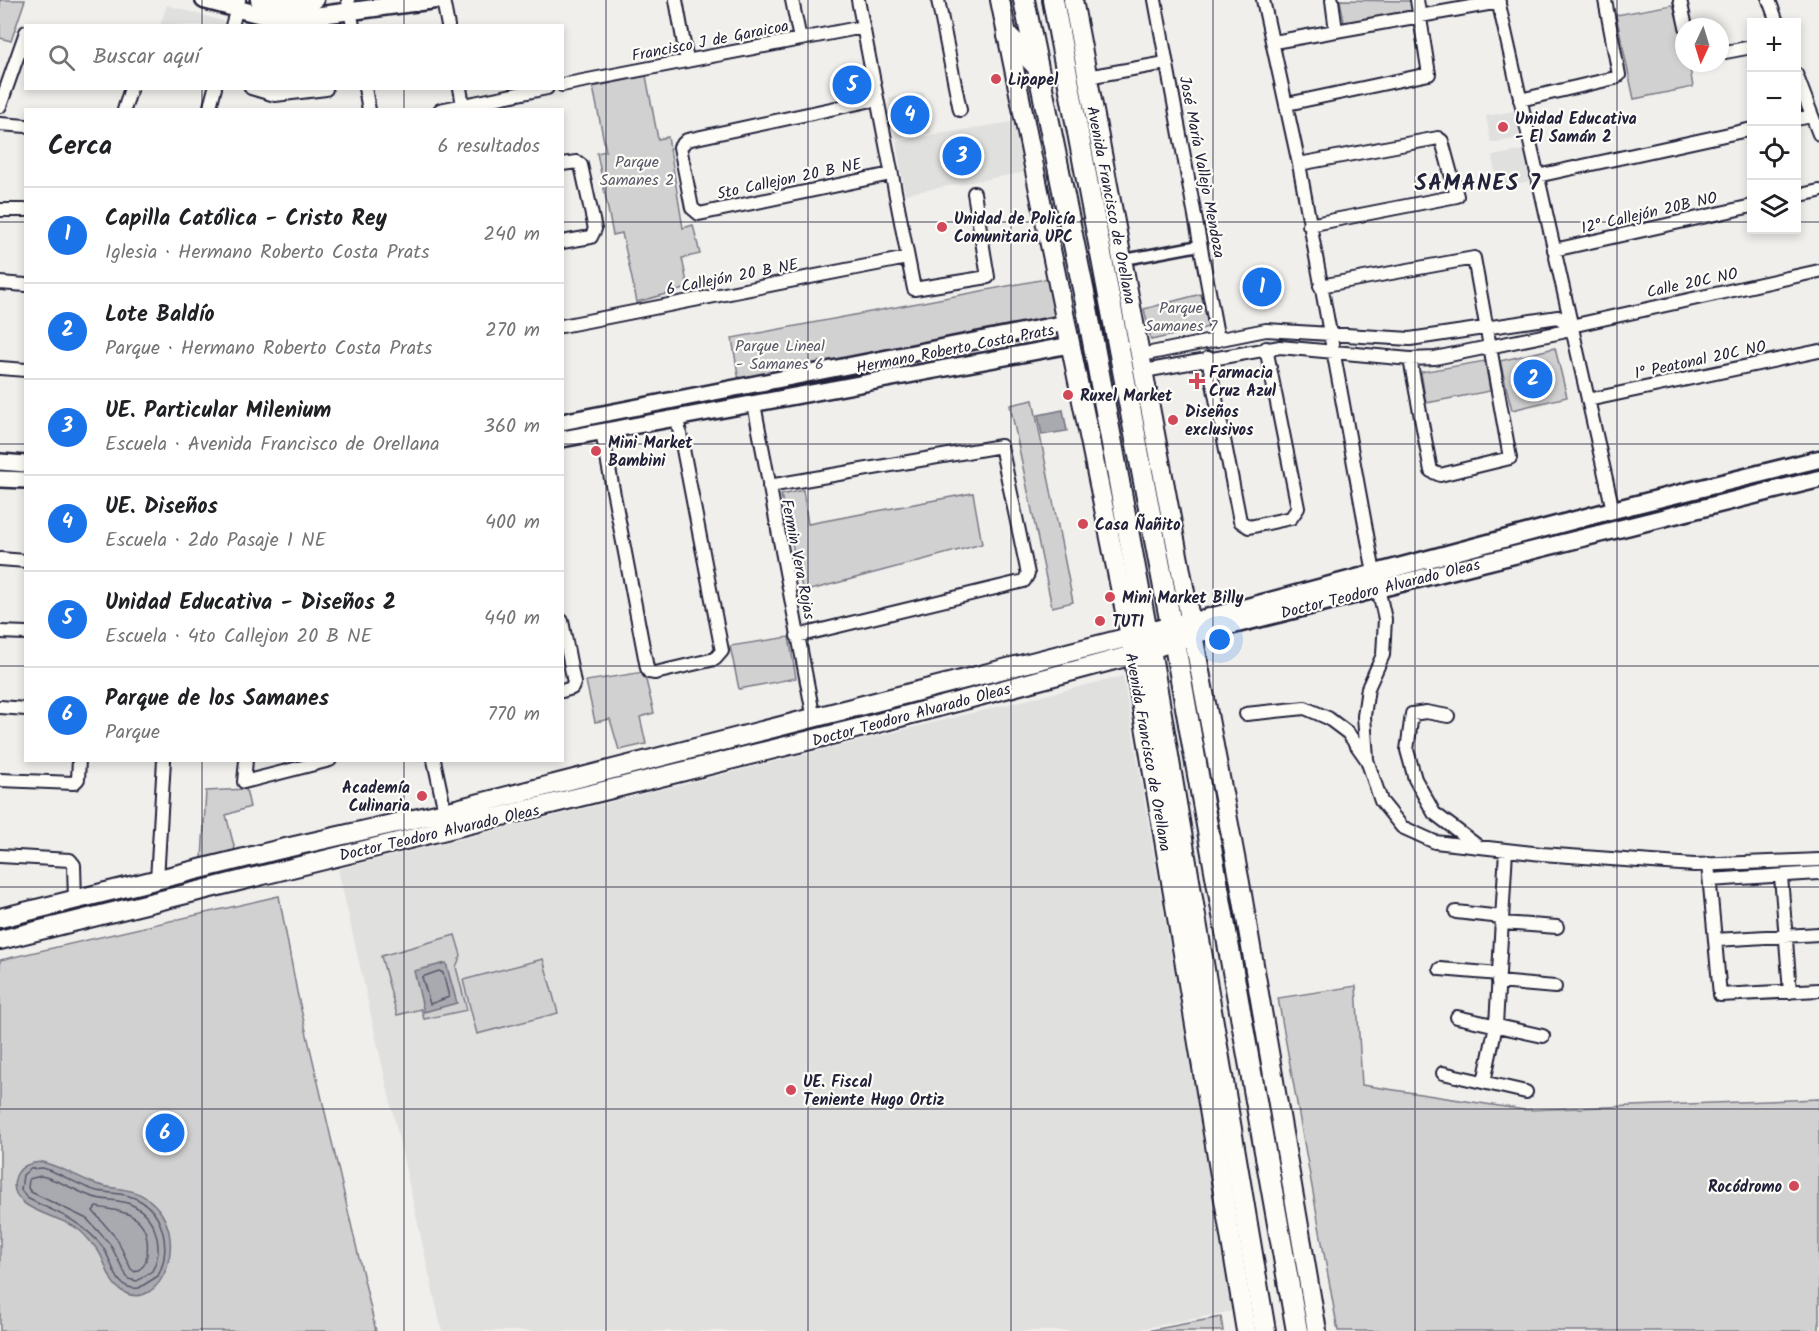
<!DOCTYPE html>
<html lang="es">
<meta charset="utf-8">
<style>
body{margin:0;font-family:Kalam,sans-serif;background:#f6f6f6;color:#202124}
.controls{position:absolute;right:18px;top:18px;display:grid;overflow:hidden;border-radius:0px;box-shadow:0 3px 9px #0003}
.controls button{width:54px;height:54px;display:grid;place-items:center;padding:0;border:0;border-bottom:2px solid #e0e0e0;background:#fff;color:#202124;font:30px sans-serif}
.compass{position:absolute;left:1675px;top:18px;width:54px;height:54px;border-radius:50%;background:#fff;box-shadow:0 3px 9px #0003;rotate:184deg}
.you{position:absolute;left:1220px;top:640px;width:21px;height:21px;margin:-15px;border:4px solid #fff;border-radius:50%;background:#1a73e8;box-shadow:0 0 0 9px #1a73e833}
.badge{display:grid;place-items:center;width:39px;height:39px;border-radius:50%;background:#1a73e8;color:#fff;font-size:20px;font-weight:700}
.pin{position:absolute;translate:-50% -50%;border:3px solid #fff;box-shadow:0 2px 6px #0006}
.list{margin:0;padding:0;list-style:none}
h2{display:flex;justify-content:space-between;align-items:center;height:78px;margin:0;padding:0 24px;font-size:26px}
h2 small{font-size:20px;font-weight:400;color:#757577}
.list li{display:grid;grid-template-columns:39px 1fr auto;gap:18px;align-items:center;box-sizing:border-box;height:96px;padding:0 24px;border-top:2px solid #e0e0e0}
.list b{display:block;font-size:22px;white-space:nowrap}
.list p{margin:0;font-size:20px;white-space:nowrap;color:#757577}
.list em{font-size:20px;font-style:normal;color:#757577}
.icon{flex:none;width:33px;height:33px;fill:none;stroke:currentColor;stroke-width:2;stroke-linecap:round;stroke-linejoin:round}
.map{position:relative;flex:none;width:1819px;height:1331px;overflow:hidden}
.search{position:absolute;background:#fff;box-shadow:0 3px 9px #0003;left:24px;top:24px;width:540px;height:66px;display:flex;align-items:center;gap:15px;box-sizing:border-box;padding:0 21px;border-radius:0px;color:#757577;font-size:22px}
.panel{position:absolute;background:#fff;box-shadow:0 3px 9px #0003;left:24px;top:108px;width:540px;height:654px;border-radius:0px}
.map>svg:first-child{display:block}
</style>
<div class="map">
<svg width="1819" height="1331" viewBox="0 0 1819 1331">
<rect width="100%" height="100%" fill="#f0efec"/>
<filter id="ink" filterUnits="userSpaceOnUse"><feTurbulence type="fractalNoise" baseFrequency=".0167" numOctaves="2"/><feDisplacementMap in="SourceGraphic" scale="12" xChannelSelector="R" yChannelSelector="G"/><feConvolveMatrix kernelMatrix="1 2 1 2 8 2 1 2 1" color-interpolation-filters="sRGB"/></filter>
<g filter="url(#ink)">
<!-- built -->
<path fill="#e0e0df" d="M167 5 226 22 225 25H160Z
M864 67 869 97 840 103 834 73Z
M924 92 931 133 896 139 889 98Z
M1514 111 1520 138 1491 143 1486 116Z
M1018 121 1027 172 905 194 896 141Z
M1524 150 1531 181 1498 187 1492 156Z
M1123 676 1233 1311 1129 1331H442L338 869Z"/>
<!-- green -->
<path fill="#d2d1d1" stroke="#7a7a86" stroke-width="1.5" d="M0 0H25L11 41 0 38Z
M1340 0 1411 1 1415 13 1345 27Z
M1677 4 1684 40V63H1689L1693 87 1634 99 1616 15Z
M646 76 658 139 668 137 683 228 693 225 700 254 682 258 688 288 637 302 622 233 613 235 597 153 606 151 593 87Z
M1056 277 1066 323 740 387 732 338Z
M1201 294 1209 327 1151 340 1144 309Z
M1555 348 1567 397 1512 410 1500 361Z
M1485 361 1490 391 1426 403 1421 372Z
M1033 400 1073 602 1052 607 1010 405Z
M803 490 808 524 973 493 982 544 803 592 781 495Z
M789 637 796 678 739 689 730 646Z
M644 672 654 713 640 717 646 744 619 750 610 719 595 722 586 681Z
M246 789 250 807 226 815 235 850 202 859 206 791Z
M279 896 297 992 376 1331H0V960Z
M455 935 461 955 456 967 467 1010 424 1019 421 1009 397 1015 381 956Z
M543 959 558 1013 477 1034 463 980Z
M1356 986 1362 1085 1525 1110 1819 1099V1331H1338L1278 998Z
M1221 1317 1223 1331H1147Z"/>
<!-- water -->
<path fill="#a9a9b0" stroke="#737381" stroke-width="1.5" d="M1063 410 1067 431 1042 435 1038 415Z
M446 963 457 1003 424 1012 414 971Z
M42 1162C62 1167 77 1177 96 1184 114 1190 132 1187 148 1199 194 1233 161 1316 122 1291 107 1282 107 1262 97 1249 91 1243 85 1234 78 1229 60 1215 3 1210 16 1176 21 1165 30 1163 42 1162Z"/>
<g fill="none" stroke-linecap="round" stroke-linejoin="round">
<!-- shore -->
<path stroke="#58586a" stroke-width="1.5" d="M439 971 443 973 449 997 430 1004 422 977Z
M42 1168C62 1173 78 1186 97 1191 108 1193 119 1193 129 1196 163 1206 173 1247 158 1276L139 1288C113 1291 114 1261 102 1246 80 1219 56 1213 27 1198L21 1190 23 1175 30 1169Z
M41 1176C60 1180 75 1191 93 1197 105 1201 118 1199 130 1204 156 1215 165 1247 152 1271L137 1281 128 1279 110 1244 87 1219 31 1192 28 1188 29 1179Z
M96 1207C127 1212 151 1215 147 1254 146 1264 144 1267 135 1272L131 1269 117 1239 93 1211Z"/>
<!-- pedestrian casing -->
<g stroke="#22223b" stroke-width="14">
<path id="pedestrian" d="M1122 260 1202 245"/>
</g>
<!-- minor casing -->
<g stroke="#22223b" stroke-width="16">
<path id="minor" d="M348 0 353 26
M443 0 448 26
M676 0 687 61
M792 0 800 39
M858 0 914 289 988 277 974 193
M938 0 960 110
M1155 0 1218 340
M1263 0 1299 164 1374 573
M1332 0 1336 31
M1498 0 1613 510
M1680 0 1686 27
M1769 0 1777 22
M232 26 239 0
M1274 42 1499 2
M1720 53 1752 47
M1796 74 1819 134
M1087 77 1166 63
M562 85 863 27
M251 88 275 95 326 89
M365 88 369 110
M460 88 463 105
M877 99 687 140 680 147 692 208 699 214 891 174
M1520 100 1615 78 1619 75 1605 0
M1287 104 1429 74 1417 0
M0 106 26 32
M124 110 131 88
M209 110 215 88
M440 110 547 88
M1796 119 1812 116
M0 124 26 126
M562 164 577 162 581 165 595 229 591 237 562 242
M1299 164 1438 138 1442 141 1457 196 1309 225
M1537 176 1752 129
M1796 196 1819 191
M0 210H26
M1554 250 1752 206
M0 283 26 285
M1320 286 1474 258 1510 458 1440 475 1431 471 1410 359
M562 326 907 258
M1571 326 1819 271
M1141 355 1266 330 1410 339 1558 317 1571 326 1562 332 1435 358 1410 359 1280 347 1144 371
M1208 358 1240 521 1249 527 1291 518 1298 508 1266 348
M0 368 26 370
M1588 400 1819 351
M754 404 814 719
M602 432 647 668 649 672 655 673 715 659 722 651 677 418
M769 486 1001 446 1028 574 1024 581 797 636
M0 559 26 561
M562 621 574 683 572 688 562 691
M0 632 26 633
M0 707 26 709
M1246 714 1305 708 1328 718 1348 733 1367 760 1381 801 1402 827 1435 842 1542 854 1694 865 1819 860
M1448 716 1426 712 1412 714 1407 750 1415 779 1434 813 1479 847
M1367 759 1364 716 1368 688 1383 655 1385 619 1378 588
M246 760 244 782 330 760
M434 760 445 812
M0 780 74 783 78 779 79 760
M0 856 70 860 74 865 75 900
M1708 864 1720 995 1819 990
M1781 876 1790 992
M157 880 164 760
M1710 880 1819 873
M1456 912 1502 917
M1502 923 1557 927
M1715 940 1819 934
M1440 969 1499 974
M1498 982 1555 987
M1457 1017 1543 1036
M1443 1073 1526 1092
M1484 1082 1496 1025 1506 850"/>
</g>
<!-- tertiary casing -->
<g stroke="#22223b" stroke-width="20">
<path id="tertiary" d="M562 422 1066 323
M562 439 1070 345
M0 462 26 464
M0 479 26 480"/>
</g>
<!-- secondary casing -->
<g stroke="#22223b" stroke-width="21">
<path id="secondary" d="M204 0 265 16 291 19 435 0
M259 0 289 3 315 0
M1191 622 1613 510 1819 459
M1193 635 1819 479"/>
</g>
<!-- primary casing -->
<g stroke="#22223b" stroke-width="22">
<path id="primary" d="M1000 0 1130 636 1246 1331
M1073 0 1240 883 1317 1331
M0 918 277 850 445 812 1184 623
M0 940 859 728 1133 655 1187 637"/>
</g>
<!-- trunk casing -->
<g stroke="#22223b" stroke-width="24">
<path id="trunk" d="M1024 0 1085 298 1150 649 1265 1331
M1053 0 1176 651 1297 1331
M1008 36 1035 64"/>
</g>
<!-- pedestrian -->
<use href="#pedestrian" stroke="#fdfcf7" stroke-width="9"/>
<!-- minor -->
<use href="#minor" stroke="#fdfcf7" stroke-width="12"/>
<!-- tertiary -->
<use href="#tertiary" stroke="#fdfcf7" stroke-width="15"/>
<!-- secondary -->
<use href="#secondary" stroke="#fdfcf7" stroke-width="16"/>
<!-- primary -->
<use href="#primary" stroke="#fdfcf7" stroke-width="18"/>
<!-- trunk -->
<use href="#trunk" stroke="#fdfcf7" stroke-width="20"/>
</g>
</g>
<!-- grid -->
<path fill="none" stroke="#22223b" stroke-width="1.5" stroke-opacity="0.55" d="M202 0V26M404 0V26M606 0V1331M808 0V1331M1011 0V1331M1213 0V1331M1415 0V1331M1617 0V1331M202 88V110M404 88V110M0 222H26M562 222H1752M1796 222H1819M0 444H26M562 444H1819M0 666H26M562 666H1819M202 760V1331M404 760V1331M0 887H1819M0 1109H1819"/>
<!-- markers -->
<g fill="#d1495b" stroke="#fdfcf7" stroke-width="2">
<circle cx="996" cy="79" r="6"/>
<circle cx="1503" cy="127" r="6"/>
<circle cx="942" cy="227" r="6"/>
<path d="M1194 372h6v6h6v6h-6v6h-6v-6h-6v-6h6z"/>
<circle cx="1068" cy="395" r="6"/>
<circle cx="1173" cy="420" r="6"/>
<circle cx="596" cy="451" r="6"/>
<circle cx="1083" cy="524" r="6"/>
<circle cx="1110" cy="597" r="6"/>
<circle cx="1100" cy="621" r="6"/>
<circle cx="422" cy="796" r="6"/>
<circle cx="791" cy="1090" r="6"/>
<circle cx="1794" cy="1186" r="6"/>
</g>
<g text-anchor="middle" stroke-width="4.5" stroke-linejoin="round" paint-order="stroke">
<!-- street labels -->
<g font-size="16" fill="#22223b" stroke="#fdfcf7">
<text transform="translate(710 40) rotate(-11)" y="6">Francisco J de Garaicoa</text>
<text transform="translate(1203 167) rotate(79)" y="6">José María Vallejo Mendoza</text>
<text transform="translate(789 178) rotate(-12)" y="6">5to Callejon 20 B NE</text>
<text transform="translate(1112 205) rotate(79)" y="6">Avenida Francisco de Orellana</text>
<text transform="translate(1649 212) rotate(-13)" y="6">12° Callejón 20B NO</text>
<text transform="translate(732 276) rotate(-11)" y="6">6 Callejón 20 B NE</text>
<text transform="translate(1692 282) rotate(-12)" y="6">Calle 20C NO</text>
<text transform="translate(955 348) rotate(-11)" y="6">Hermano Roberto Costa Prats</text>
<text transform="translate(1700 359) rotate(-12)" y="6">1° Peatonal 20C NO</text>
<text transform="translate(799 559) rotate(79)" y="6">Fermin Vera Rojas</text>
<text transform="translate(1380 588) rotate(-14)" y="6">Doctor Teodoro Alvarado Oleas</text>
<text transform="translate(911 714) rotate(-15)" y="6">Doctor Teodoro Alvarado Oleas</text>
<text transform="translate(1149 752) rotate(80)" y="6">Avenida Francisco de Orellana</text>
<text transform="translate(439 832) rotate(-13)" y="6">Doctor Teodoro Alvarado Oleas</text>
</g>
<!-- poi labels -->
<g font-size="16" font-weight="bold" fill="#22223b" stroke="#fdfcf7" text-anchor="start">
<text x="1008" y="85">Lipapel</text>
<text x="1515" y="124">Unidad Educativa<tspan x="1515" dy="18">- El Samán 2</tspan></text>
<text x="954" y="224">Unidad de Policía<tspan x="954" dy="18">Comunitaria UPC</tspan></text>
<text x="1209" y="378">Farmacia<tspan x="1209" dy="18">Cruz Azul</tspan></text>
<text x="1080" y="401">Ruxel Market</text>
<text x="1185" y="417">Diseños<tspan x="1185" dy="18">exclusivos</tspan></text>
<text x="608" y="448">Mini Market<tspan x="608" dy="18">Bambini</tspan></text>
<text x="1095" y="530">Casa Ñañito</text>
<text x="1122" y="603">Mini Market Billy</text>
<text x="1112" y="627">TUTI</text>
<text x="410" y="793" text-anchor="end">Academía<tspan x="410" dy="18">Culinaria</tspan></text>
<text x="803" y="1087">UE. Fiscal<tspan x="803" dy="18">Teniente Hugo Ortiz</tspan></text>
<text x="1782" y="1192" text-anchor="end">Rocódromo</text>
</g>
<!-- park labels -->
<g font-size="16" fill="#575768" stroke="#fdfcf7">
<text x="637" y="167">Parque<tspan x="637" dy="18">Samanes 2</tspan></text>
<text x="1181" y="313">Parque<tspan x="1181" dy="18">Samanes 7</tspan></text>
<text x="780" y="351">Parque Lineal<tspan x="780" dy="18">- Samanes 6</tspan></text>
</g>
<!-- district labels -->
<g font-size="22" font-weight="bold" letter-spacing="1.5" fill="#22223b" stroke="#fdfcf7">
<text x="1478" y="190">SAMANES 7</text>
</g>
</g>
</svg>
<div class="controls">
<button>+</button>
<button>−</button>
<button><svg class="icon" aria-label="locate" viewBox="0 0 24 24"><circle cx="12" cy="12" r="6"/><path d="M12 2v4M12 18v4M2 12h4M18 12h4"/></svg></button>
<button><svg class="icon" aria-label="layers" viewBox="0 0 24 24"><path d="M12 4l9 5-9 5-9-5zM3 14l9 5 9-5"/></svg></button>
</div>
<svg class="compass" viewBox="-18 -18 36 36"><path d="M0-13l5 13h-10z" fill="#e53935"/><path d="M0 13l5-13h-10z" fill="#757577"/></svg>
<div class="you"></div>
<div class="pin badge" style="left:1262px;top:287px">1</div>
<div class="pin badge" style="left:1533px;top:379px">2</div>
<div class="pin badge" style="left:962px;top:156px">3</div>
<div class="pin badge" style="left:910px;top:115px">4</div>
<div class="pin badge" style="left:852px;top:85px">5</div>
<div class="pin badge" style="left:165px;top:1133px">6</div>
<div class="search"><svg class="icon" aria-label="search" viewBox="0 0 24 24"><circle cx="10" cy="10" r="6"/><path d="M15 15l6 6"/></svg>Buscar aquí</div>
<section class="panel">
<h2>Cerca<small>6 resultados</small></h2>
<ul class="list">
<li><span class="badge">1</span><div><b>Capilla Católica - Cristo Rey</b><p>Iglesia · Hermano Roberto Costa Prats</p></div><em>240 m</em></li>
<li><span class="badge">2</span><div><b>Lote Baldío</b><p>Parque · Hermano Roberto Costa Prats</p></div><em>270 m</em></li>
<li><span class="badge">3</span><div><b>UE. Particular Milenium</b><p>Escuela · Avenida Francisco de Orellana</p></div><em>360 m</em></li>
<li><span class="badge">4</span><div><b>UE. Diseños</b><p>Escuela · 2do Pasaje 1 NE</p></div><em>400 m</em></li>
<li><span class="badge">5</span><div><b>Unidad Educativa - Diseños 2</b><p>Escuela · 4to Callejon 20 B NE</p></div><em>440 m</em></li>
<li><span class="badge">6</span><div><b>Parque de los Samanes</b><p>Parque</p></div><em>770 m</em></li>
</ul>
</section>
</div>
